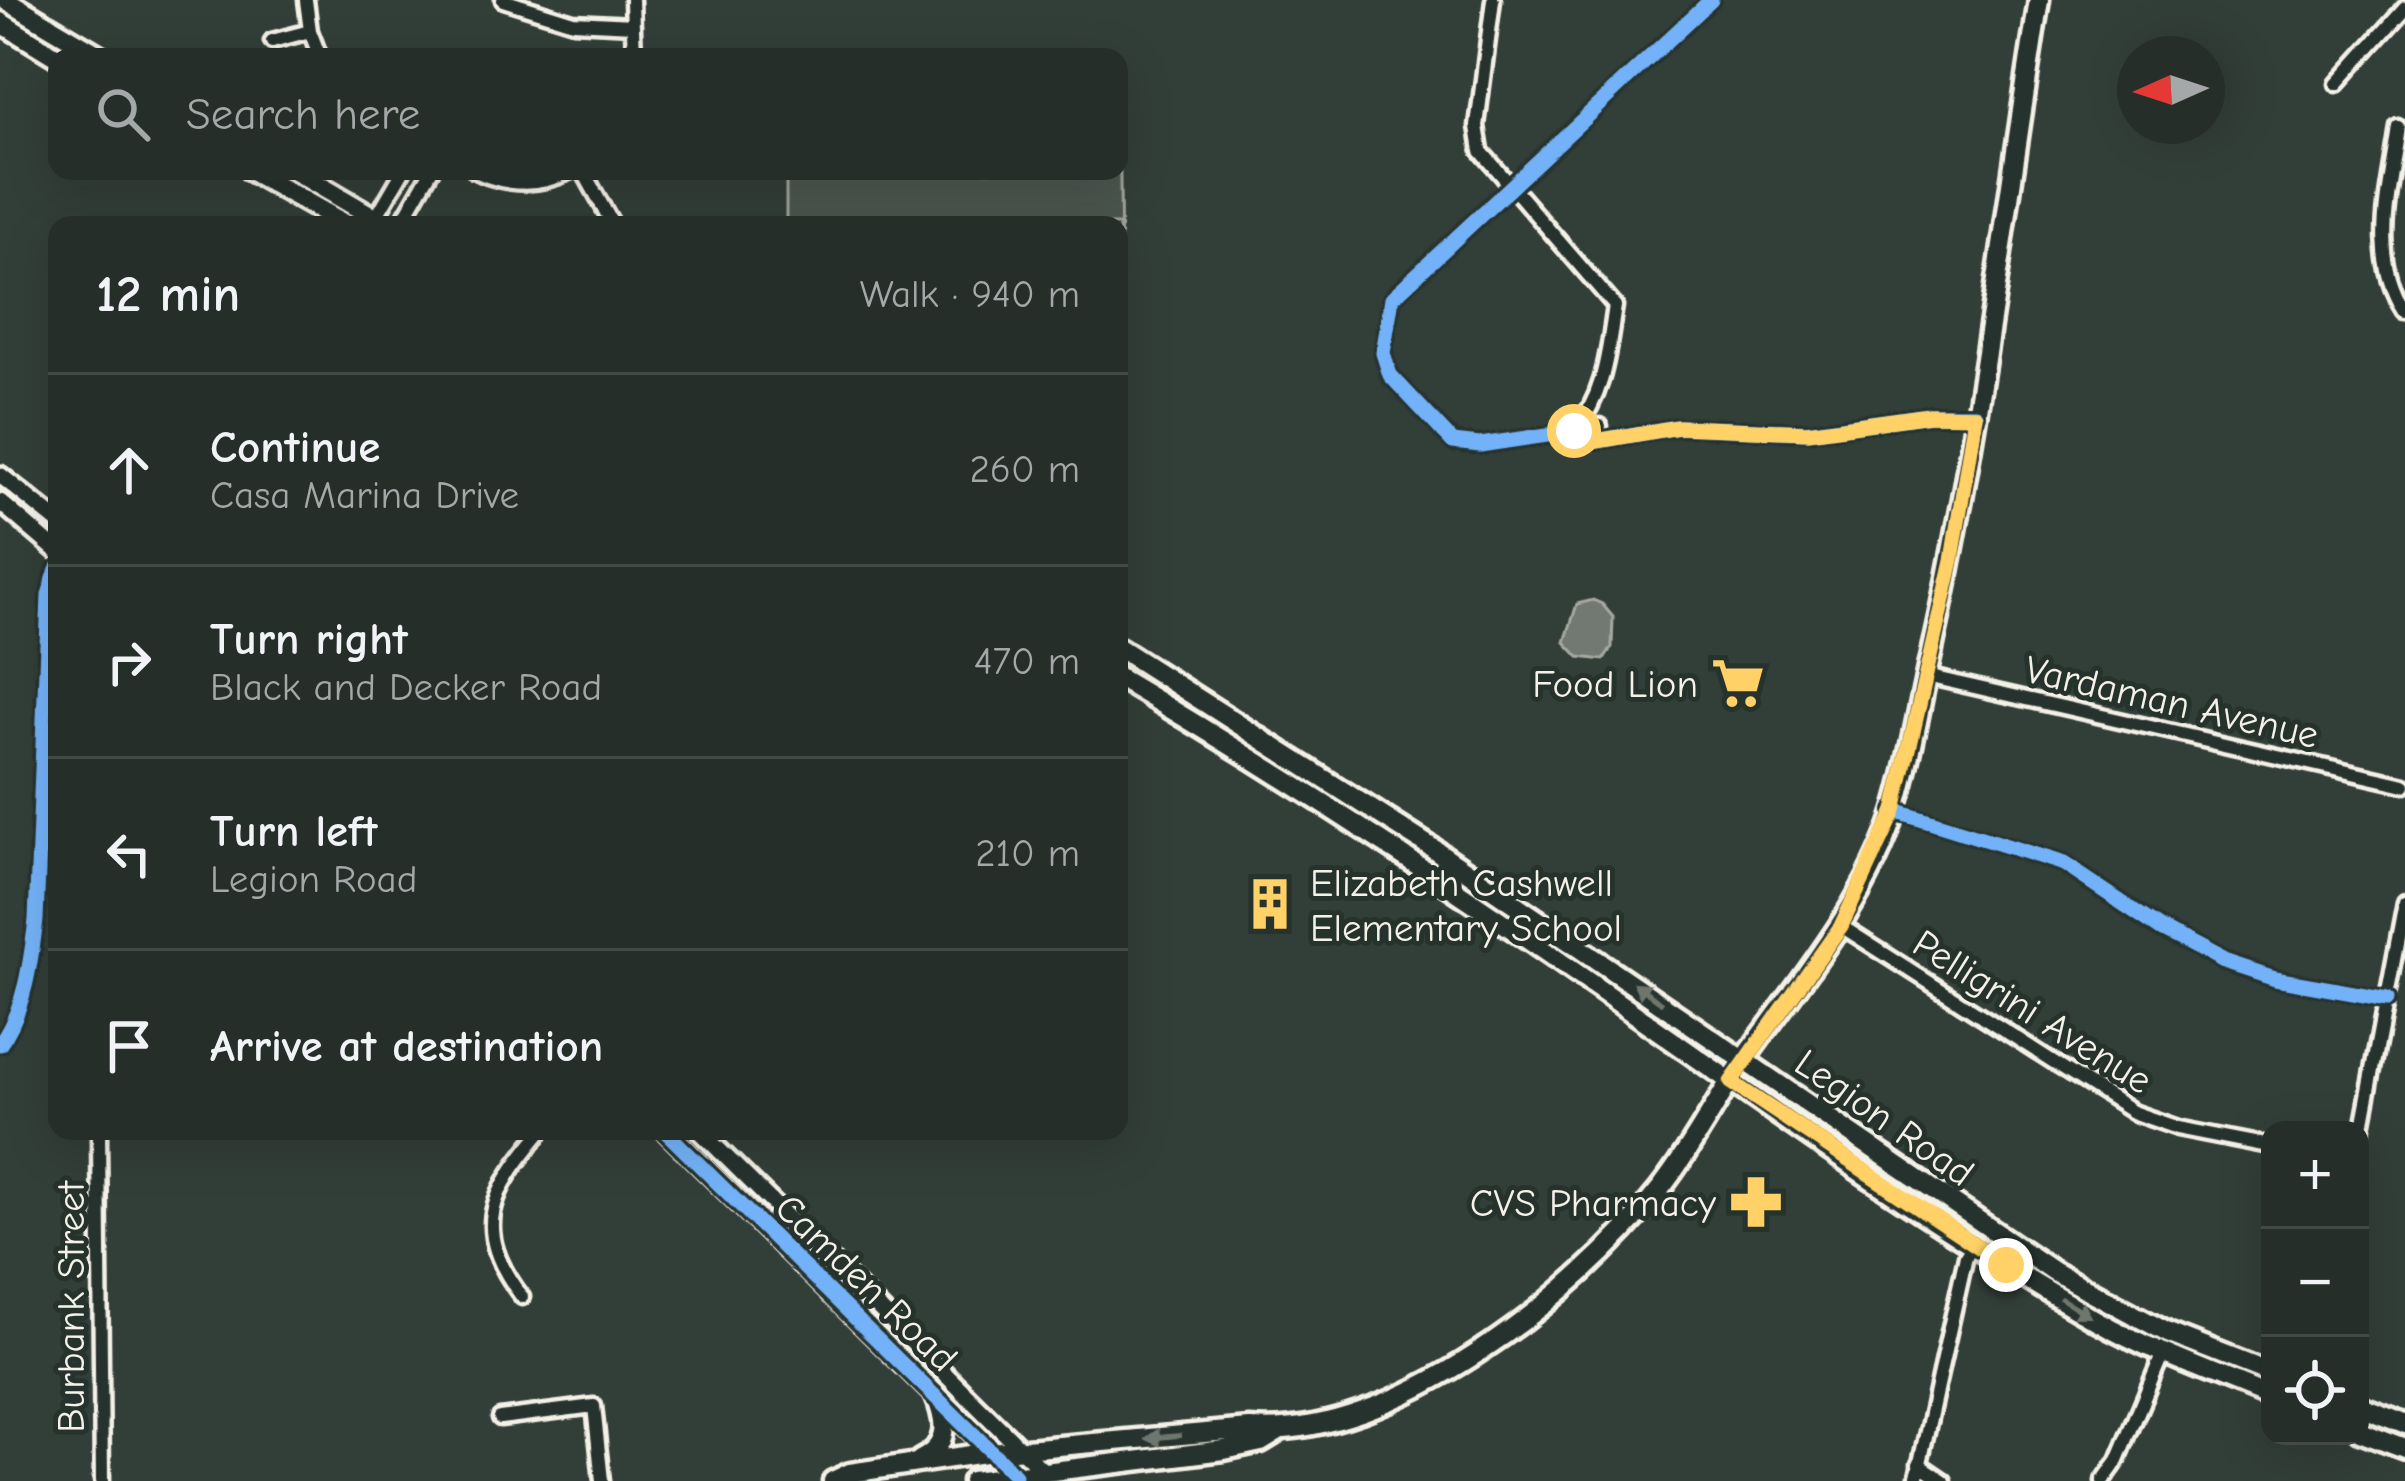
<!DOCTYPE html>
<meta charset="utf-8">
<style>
body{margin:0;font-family:"Comic Neue",sans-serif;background:#2e3632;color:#f1f3f6}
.controls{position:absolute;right:36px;bottom:36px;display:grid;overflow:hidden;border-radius:24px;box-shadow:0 12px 48px #0002}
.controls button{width:108px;height:108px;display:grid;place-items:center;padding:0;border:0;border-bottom:3px solid #424a47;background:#262e2a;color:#f1f3f6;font:60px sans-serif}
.compass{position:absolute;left:2117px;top:36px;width:108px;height:108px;border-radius:50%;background:#262e2a;box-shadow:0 12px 48px #0002;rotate:267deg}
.stop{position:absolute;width:36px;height:36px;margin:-27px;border:9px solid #ffd166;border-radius:50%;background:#fff}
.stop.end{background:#ffd166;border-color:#fff;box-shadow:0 3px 12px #0008}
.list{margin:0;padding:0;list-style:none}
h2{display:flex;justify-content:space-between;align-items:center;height:156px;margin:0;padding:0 48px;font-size:51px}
h2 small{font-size:39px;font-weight:400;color:#a4a8a8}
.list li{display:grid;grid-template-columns:78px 1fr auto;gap:36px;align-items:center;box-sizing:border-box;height:192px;padding:0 48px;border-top:3px solid #424a47}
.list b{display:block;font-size:45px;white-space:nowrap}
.list p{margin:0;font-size:39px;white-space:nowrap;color:#a4a8a8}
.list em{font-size:39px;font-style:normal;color:#a4a8a8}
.icon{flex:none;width:66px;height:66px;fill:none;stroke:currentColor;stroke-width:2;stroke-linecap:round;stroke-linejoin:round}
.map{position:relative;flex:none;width:2405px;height:1481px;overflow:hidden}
.search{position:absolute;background:#262e2a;box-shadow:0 12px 48px #0002;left:48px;top:48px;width:1080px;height:132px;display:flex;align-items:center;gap:30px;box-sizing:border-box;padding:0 42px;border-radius:24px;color:#a4a8a8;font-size:45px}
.panel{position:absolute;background:#262e2a;box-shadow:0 12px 48px #0002;left:48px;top:216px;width:1080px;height:924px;border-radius:24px}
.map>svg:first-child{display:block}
</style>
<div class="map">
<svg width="2405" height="1481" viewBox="0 0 2405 1481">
<rect width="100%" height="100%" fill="#323e38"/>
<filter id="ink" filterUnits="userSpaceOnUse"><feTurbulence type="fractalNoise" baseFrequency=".00833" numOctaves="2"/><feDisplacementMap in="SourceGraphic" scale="24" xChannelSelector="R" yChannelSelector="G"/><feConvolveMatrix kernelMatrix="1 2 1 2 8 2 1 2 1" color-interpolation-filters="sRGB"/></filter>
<g filter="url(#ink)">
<!-- green -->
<path fill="#4c564f" stroke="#a0a49c" stroke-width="3" d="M1119 89 1123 449 1119 457V225H786V171H1119Z"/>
<!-- water -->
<path fill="#727972" stroke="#a6a9a1" stroke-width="3" d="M1593 600 1602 604 1613 617 1612 647 1604 660 1579 657 1565 642 1577 604Z"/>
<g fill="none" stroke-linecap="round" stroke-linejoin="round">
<!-- minor casing -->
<g stroke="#f4f1e8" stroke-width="21">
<path id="minor" d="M306 0 310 31 320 57
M503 0 573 22 633 25
M632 0 634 57
M1493 0 1477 126 1481 151 1615 306C1608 351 1605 395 1574 431
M272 41 310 31
M2337 84 2405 8
M2398 127C2390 189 2368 254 2405 311
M475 171C508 186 538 187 571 171
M583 171 613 225
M375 219 403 171
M400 225 431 171
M1574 431 1480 445 1453 442 1390 375 1383 353 1392 298 1711 0
M1574 431 1597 441 1678 427 1807 432 1930 415H1975
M1586 439 1600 426
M1926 676 2405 785
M1895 811 2064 864 2161 929 2224 962 2275 979 2387 999
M1841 926 2132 1112 2178 1128 2270 1146
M0 1044C25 1010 31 960 36 920L49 595 57 569
M99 1134 102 1481
M2360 1138 2405 902
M522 1297C470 1228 491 1192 542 1131
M500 1418 594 1406 602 1481
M1919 1464 1944 1481
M1916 1481 1966 1256 1973 1245
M2103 1481 2118 1460 2163 1353"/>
</g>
<!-- tertiary casing -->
<g stroke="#f4f1e8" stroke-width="24">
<path id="tertiary" d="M0 475 57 521
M0 502 57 551
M665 1131 1015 1475
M700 1131 1043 1471"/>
</g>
<!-- secondary casing -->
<g stroke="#f4f1e8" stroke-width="27">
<path id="secondary" d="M6 0 102 57
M0 22 57 57
M251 171 347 225
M295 171 387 225
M1119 648 1434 849 2054 1272 2168 1333 2270 1373
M1119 678C1285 776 1448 883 1606 994 1766 1106 1926 1223 2096 1320 2151 1351 2212 1373 2270 1397
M2360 1406 2405 1423
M2360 1431 2405 1448
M920 1460C951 1445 946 1421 935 1394
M833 1481 850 1473 991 1452 1250 1429C1392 1441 1577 1295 1660 1189 1692 1149 1715 1102 1744 1060 1800 980 1864 907 1895 813 1911 762 1919 706 1931 654 1979 438 2004 218 2039 0
M972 1481 1224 1450 1261 1442 1279 1431"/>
</g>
<!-- minor -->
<use href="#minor" stroke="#26332d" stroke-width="12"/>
<!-- tertiary -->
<use href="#tertiary" stroke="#26332d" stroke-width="15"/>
<!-- secondary -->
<use href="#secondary" stroke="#26332d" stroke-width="18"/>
<!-- cycleway casing -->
<g stroke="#26332d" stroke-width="22">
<path id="cycleway" d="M1711 0 1392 298 1383 353 1390 375 1453 442 1480 445 1574 431 1597 441 1678 427 1807 432 1930 415H1975
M1895 811 2064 864 2161 929 2224 962 2275 979 2387 999
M0 1044C25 1010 31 960 36 920L49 595 57 569
M665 1131 1015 1475"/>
</g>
<!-- cycleway -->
<use href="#cycleway" stroke="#73b2f8" stroke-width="15"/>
</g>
<!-- one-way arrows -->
<defs><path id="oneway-solid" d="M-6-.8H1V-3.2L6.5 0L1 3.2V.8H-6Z" transform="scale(3)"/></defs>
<g fill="#6e766e">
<use href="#oneway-solid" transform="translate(1648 993) rotate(-145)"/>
<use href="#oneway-solid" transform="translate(2075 1307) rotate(31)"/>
<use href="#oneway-solid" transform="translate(1163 1437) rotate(175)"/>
</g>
</g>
<g fill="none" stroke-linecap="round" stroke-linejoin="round" filter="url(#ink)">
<!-- route -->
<path stroke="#ffd166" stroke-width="15" d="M1574 431 1597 441 1678 427 1808 432 1930 415 1975 416 1952 560 1895 811 1841 926 1731 1082 2006 1265"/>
</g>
<!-- icons -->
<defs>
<g id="supermarket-bare" transform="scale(4.14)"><path d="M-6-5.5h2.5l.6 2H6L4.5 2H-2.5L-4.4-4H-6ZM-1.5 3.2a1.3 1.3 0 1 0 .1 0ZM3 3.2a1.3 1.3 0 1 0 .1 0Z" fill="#ffd166" stroke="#26332d" stroke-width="2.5" paint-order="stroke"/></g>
<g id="building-bare" transform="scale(4.14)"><path d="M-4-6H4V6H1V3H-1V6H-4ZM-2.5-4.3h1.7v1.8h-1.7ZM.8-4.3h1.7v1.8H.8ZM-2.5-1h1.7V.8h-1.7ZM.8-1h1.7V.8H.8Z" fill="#ffd166" stroke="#26332d" stroke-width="2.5" paint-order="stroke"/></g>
<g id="pharmacy-bare" transform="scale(4.14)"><path d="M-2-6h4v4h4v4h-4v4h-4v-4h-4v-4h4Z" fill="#ffd166" stroke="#26332d" stroke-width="2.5" paint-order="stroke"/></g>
</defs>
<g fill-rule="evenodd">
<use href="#supermarket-bare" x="1738" y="683"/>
<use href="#building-bare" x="1270" y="904"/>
<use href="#pharmacy-bare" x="1756" y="1202"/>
</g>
<g text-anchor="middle" stroke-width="10" stroke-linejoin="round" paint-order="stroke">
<!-- poi labels -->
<g font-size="39" fill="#f4f1e8" stroke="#26332d" text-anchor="end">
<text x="1698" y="697">Food Lion</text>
<text x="1310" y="896" text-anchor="start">Elizabeth Cashwell<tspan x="1310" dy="45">Elementary School</tspan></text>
<text x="1716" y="1216">CVS Pharmacy</text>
</g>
<!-- street labels -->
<g font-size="39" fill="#f4f1e8" stroke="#26332d">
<text transform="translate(2172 701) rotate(13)" y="14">Vardaman Avenue</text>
<text transform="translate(2033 1011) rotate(32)" y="14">Pelligrini Avenue</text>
<text transform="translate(1885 1117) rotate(35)" y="14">Legion Road</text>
<text transform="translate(867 1282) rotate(44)" y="14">Camden Road</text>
<text transform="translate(70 1307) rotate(-90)" y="14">Burbank Street</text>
</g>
</g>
</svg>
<div class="controls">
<button>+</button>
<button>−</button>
<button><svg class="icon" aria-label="locate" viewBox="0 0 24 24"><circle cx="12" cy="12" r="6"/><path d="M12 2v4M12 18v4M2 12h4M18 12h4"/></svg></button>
</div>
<svg class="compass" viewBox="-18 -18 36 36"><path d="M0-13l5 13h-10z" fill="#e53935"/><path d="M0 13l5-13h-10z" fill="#a4a8a8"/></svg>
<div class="stop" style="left:1574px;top:431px"></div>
<div class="stop end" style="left:2006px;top:1265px"></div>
<div class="search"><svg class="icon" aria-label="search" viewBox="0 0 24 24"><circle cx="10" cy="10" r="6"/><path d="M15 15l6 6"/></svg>Search here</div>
<section class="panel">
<h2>12 min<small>Walk · 940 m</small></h2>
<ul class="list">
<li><svg class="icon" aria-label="ahead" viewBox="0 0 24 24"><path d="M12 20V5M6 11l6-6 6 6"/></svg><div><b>Continue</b><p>Casa Marina Drive</p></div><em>260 m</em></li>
<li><svg class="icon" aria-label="right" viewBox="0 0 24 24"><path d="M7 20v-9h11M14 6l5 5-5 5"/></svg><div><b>Turn right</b><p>Black and Decker Road</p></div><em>470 m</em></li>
<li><svg class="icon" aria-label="left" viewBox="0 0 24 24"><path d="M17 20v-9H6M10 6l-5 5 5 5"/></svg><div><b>Turn left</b><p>Legion Road</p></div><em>210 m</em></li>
<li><svg class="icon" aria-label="arrive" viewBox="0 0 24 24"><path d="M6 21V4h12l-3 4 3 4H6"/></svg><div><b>Arrive at destination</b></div></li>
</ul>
</section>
</div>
